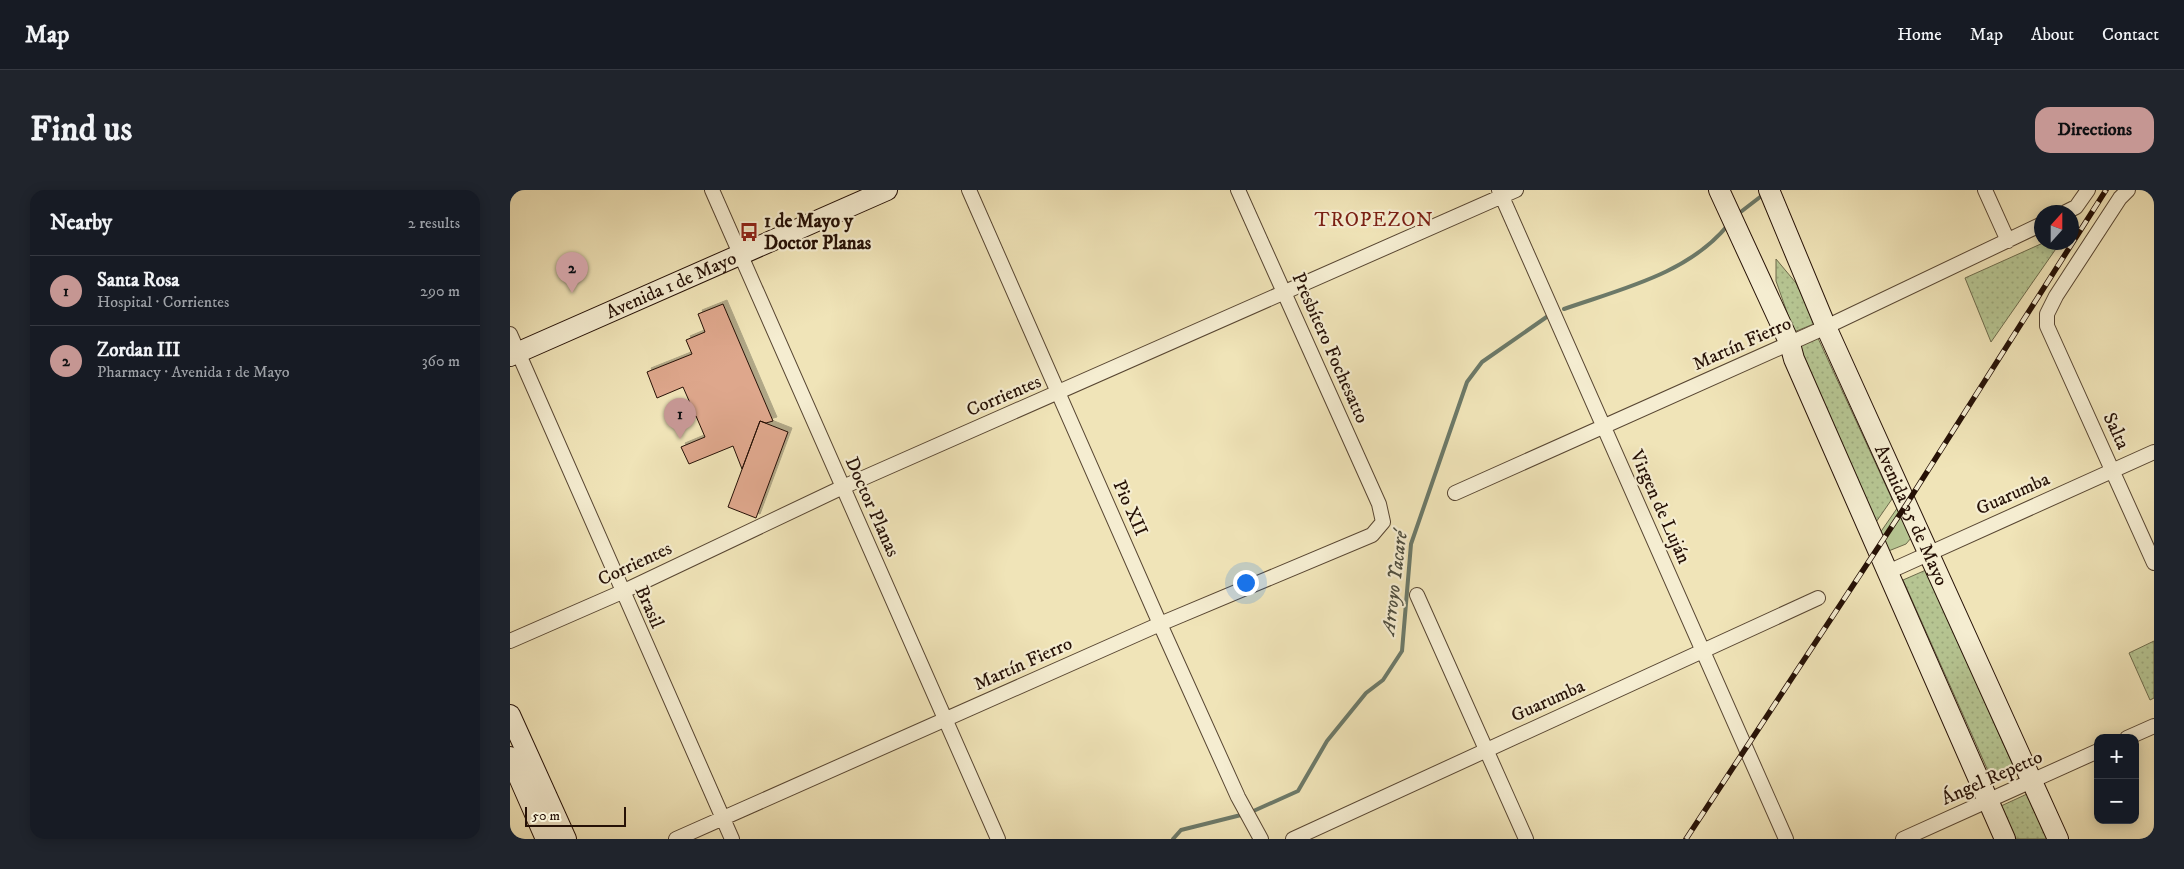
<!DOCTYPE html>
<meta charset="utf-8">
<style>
:root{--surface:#171b24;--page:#20242c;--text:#f1f3f6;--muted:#9ea1a6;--line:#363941;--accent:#c59692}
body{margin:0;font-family:"IM FELL DW Pica",serif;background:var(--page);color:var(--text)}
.controls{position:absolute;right:15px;bottom:15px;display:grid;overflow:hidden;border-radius:10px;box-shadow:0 2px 12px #0003}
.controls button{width:45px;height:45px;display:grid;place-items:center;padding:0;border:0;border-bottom:1px solid var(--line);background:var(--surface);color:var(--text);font:25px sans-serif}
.compass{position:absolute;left:1524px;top:15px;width:45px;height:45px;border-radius:50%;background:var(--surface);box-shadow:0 2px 12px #0003;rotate:21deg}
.scale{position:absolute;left:15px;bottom:12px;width:101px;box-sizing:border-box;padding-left:5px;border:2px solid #261106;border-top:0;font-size:14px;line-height:18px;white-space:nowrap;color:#261106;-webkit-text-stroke:4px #f5edd1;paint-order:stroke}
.you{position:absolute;left:735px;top:392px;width:18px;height:18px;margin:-12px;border:4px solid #fff;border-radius:50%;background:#1a73e8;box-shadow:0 0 0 8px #1a73e833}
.badge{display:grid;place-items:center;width:32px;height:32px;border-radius:50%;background:var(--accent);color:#111;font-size:16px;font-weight:700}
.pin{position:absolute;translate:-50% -41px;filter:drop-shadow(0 1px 2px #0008)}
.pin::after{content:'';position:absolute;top:26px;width:18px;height:15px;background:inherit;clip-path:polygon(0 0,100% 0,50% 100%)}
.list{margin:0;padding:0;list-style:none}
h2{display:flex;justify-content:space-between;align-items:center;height:65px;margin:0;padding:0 20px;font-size:21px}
h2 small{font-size:16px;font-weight:400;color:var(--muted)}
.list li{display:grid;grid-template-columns:32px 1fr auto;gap:15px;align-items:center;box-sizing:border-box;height:70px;padding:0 20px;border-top:1px solid var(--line)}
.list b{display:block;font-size:19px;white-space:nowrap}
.list p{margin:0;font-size:16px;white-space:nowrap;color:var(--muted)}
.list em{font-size:16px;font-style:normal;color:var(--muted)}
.map{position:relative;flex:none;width:1644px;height:649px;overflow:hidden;border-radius:15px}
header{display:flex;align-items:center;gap:30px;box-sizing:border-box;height:70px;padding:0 25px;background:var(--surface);border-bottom:1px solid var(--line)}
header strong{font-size:24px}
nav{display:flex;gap:28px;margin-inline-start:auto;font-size:18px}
.intro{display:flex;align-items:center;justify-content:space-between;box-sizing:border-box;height:120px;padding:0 30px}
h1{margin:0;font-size:35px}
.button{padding:12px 22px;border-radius:15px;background:var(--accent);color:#111;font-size:18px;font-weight:700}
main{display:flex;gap:30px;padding:0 30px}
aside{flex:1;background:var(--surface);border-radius:15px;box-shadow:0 2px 12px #0003}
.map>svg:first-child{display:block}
.grass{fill:#b6c592;stroke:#6e6b4c}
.park{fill:url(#park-dots);stroke:#6e6b4c}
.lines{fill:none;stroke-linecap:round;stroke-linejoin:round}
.stream{stroke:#6c7968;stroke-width:4}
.building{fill:#dea78c;stroke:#261106;filter:url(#shadow)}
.minor-casing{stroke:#584632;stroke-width:16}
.secondary-casing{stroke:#261106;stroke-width:22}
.minor{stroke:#f5edd1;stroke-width:14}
.secondary{stroke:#f5edd1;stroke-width:20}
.rail-casing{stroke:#261106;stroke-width:5.5}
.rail{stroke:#f5edd1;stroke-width:4;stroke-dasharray:11;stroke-linecap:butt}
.labels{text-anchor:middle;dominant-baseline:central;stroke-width:4.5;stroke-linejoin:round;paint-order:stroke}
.poi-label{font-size:19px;font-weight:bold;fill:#261106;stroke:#f5edd1;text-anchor:start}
.street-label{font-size:19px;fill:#261106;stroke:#f5edd1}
.neighbourhood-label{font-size:20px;letter-spacing:1px;fill:#7a1f14;stroke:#f5edd1}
.water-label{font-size:20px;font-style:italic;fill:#4f4e3f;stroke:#f5edd1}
</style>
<header>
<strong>Map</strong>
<nav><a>Home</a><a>Map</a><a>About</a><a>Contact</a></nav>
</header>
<div class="intro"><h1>Find us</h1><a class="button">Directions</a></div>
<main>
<aside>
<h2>Nearby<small>2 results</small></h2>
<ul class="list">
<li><span class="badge">1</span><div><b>Santa Rosa</b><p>Hospital · Corrientes</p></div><em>290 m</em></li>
<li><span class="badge">2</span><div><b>Zordan III</b><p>Pharmacy · Avenida 1 de Mayo</p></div><em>360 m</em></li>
</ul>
</aside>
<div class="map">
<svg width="1644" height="649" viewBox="0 0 1644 649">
<defs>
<pattern id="park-dots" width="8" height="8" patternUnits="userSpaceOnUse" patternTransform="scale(1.25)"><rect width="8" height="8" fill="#b6c592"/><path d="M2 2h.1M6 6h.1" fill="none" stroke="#9ca87c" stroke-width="1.8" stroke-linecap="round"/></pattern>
<filter id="shadow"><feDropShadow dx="4" dy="-4" stdDeviation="0" flood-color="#0004"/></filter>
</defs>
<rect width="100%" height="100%" fill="#f0e4b8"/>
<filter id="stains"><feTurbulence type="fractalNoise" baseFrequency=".004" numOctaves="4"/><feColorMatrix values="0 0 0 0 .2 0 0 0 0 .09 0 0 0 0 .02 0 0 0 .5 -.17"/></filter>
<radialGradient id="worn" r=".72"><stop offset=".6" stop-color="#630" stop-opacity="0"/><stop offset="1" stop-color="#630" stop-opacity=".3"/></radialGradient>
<path class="grass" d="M1388,317L1401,348L1396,354L1376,362L1365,350Z"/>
<path class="park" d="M1533,53H1550L1481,152L1455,88Z
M1266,69L1286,93L1306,133L1284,142L1266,91Z
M1307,146L1382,309L1364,335L1284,156Z
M1416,380L1506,582L1483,592L1393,390Z
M1644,451V508L1640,510L1619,463Z
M1517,604L1537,649H1506L1491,616Z"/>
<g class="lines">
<path class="stream" d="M1228,24L1254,4
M1054,119C1111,99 1178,84 1218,35
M663,649L671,640L739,623L788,601L817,551L856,503L873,490L892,461L901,354L957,192L972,172L1038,126"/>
</g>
<path class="building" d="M213,114L263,231L256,233L250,231L232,279L223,256L179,274L171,257L195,247L186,226L179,229L173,216L180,213L173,197L147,208L137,182L182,164L176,150L195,142L188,124Z
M250,231L278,242L246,328L218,317Z"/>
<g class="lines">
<g class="minor-casing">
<path id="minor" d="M202,0L488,649
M459,0L650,434L728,607L751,649
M989,0L1276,649
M1475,0L1498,51
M1618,0L1610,8L1546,106L1537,124V136L1644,373
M1556,22L1566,17L1578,0
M0,144L222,649
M945,303L1316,137L1532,34
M1378,382L1644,262
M907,405L1016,649
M0,451L112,402L333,297L1006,0
M1617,548L1644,536
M166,649L650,434L862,345L873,332L869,314L728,0
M783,649L1308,408
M1393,649L1588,561"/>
</g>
<g class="secondary-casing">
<g id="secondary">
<path d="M1209,0L1280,154L1284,169L1495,649"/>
<path id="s1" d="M1259,0L1316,137L1548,649"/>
<path id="s2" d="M0,166L377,0"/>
<path d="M0,525L56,649"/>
<path d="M0,567L36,649"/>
</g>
</g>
<use href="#minor" class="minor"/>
<use href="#secondary" class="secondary"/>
<g class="rail-casing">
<path id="rail" d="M1176,649L1396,315L1596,0"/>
</g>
<use href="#rail" class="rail"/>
</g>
<defs>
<g id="bus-bare" transform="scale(1.5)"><path d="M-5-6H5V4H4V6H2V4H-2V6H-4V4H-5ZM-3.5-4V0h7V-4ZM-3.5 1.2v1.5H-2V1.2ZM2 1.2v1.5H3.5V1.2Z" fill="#8f2418" stroke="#f5edd1" stroke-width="2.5" paint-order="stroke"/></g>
</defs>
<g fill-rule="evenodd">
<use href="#bus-bare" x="239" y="42"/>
</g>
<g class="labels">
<g class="poi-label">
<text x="254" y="31">1 de Mayo y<tspan x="254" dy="22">Doctor Planas</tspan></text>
</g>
<g class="street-label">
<text stroke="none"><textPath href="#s2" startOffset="176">Avenida 1 de Mayo</textPath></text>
<text transform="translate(1232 154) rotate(-24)">Martín Fierro</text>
<text transform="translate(820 158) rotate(66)">Presbítero Fochesatto</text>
<text transform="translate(494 206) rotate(-23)">Corrientes</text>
<text transform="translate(1606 241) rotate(65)">Salta</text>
<text transform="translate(1503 304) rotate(-24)">Guarumba</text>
<text transform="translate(362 317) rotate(66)">Doctor Planas</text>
<text transform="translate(1150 317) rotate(66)">Virgen de Luján</text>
<text transform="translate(620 318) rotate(66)">Pio XII</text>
<text stroke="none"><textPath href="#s1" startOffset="355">Avenida 25 de Mayo</textPath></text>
<text transform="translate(125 374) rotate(-25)">Corrientes</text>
<text transform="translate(139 417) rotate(66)">Brasil</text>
<text transform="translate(513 474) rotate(-24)">Martín Fierro</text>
<text transform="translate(1038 511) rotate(-24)">Guarumba</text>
<text transform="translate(1482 588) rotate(-24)">Ángel Repetto</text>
</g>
<g class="neighbourhood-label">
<text x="864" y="30">TROPEZON</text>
</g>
<g class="water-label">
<text transform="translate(885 393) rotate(-83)">Arroyo Yacaré</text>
</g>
</g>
<rect width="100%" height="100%" filter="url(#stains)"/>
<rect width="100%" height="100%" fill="url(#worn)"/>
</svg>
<div class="controls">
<button>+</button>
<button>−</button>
</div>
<svg class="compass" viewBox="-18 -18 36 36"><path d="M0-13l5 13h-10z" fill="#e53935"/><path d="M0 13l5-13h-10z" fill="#9ea1a6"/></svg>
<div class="scale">50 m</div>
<div class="you"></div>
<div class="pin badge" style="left:170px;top:249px">1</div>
<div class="pin badge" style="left:62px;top:103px">2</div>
</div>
</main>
